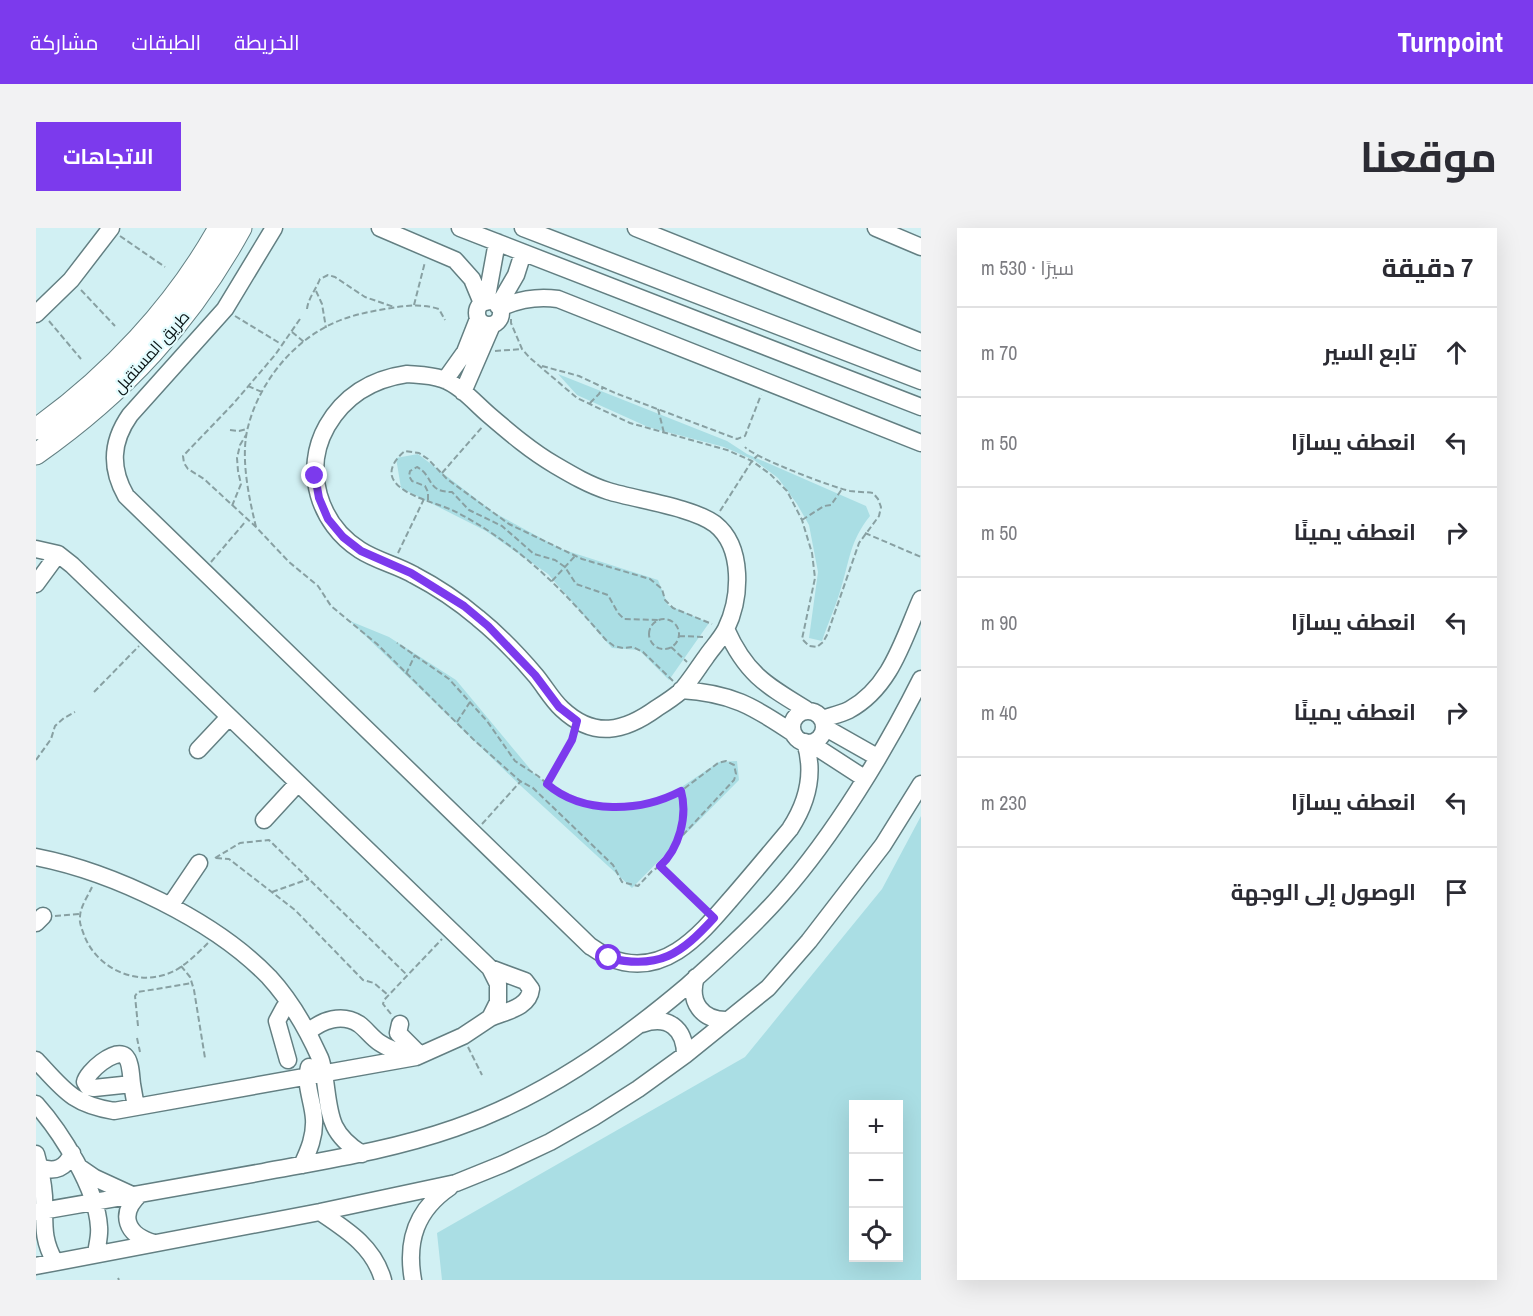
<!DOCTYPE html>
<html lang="ar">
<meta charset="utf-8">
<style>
:root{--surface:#fff;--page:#f2f2f3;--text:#2b2b33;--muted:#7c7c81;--line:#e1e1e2;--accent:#7c3aed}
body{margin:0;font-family:"Archivo Narrow",Cairo,sans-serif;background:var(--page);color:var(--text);direction:rtl}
.controls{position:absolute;right:18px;bottom:18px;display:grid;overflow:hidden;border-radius:0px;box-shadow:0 6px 24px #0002}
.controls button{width:54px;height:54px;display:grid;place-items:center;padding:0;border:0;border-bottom:2px solid var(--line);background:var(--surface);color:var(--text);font:30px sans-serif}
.stop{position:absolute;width:18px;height:18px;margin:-14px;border:4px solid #7c3aed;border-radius:50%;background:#fff}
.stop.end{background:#7c3aed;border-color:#fff;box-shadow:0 2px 6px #0008}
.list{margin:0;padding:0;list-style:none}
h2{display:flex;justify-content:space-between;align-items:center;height:78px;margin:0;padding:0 24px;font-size:26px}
h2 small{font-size:20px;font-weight:400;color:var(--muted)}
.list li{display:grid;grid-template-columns:39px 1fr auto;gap:18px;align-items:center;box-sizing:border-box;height:90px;padding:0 24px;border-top:2px solid var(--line)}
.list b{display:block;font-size:22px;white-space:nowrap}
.list em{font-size:20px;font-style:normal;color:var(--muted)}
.icon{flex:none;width:33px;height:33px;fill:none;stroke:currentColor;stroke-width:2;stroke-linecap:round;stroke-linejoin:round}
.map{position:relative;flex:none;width:885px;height:1052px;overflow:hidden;direction:ltr;border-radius:0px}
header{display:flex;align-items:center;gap:36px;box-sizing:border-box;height:84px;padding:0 30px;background:var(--accent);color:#fff}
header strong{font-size:28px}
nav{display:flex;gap:33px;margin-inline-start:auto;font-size:21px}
.intro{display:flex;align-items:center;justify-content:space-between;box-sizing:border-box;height:144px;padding:0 36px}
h1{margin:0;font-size:42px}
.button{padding:15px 27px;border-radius:0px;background:var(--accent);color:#fff;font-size:21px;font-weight:700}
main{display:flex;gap:36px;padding:0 36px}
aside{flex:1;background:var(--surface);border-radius:0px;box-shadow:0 6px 24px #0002}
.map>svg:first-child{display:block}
.green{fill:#aadee4;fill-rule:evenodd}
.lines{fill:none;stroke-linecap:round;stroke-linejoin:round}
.minor-casing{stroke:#637f82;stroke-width:19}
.major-casing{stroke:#637f82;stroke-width:23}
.path{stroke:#88a0a2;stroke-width:2;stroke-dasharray:6 3;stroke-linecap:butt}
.minor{stroke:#fff;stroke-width:16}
.major{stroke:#fff;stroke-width:21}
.route{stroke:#7c3aed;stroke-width:8}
.labels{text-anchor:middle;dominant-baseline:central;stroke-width:4.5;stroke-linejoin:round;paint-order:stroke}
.street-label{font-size:16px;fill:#091415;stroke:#e3fcfe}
</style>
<header>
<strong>Turnpoint</strong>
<nav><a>الخريطة</a><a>الطبقات</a><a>مشاركة</a></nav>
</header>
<div class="intro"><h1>موقعنا</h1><a class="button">الاتجاهات</a></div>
<main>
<aside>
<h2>7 دقيقة<small>سيرًا · 530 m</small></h2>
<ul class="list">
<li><svg class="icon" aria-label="ahead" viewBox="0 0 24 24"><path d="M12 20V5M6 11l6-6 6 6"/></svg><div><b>تابع السير</b></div><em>70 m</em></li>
<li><svg class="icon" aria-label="left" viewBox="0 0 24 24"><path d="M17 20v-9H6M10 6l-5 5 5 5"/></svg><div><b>انعطف يسارًا</b></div><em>50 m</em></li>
<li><svg class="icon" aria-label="right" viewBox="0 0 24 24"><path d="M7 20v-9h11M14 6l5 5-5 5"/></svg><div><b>انعطف يمينًا</b></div><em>50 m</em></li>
<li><svg class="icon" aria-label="left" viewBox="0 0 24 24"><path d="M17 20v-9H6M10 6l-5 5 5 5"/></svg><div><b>انعطف يسارًا</b></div><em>90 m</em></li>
<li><svg class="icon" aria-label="right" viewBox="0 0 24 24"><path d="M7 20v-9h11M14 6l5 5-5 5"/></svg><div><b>انعطف يمينًا</b></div><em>40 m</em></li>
<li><svg class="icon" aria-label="left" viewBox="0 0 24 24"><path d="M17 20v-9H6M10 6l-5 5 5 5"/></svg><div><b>انعطف يسارًا</b></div><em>230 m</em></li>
<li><svg class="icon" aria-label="arrive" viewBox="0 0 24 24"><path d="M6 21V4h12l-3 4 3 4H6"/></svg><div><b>الوصول إلى الوجهة</b></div></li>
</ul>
</aside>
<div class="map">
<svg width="885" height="1052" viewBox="0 0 885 1052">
<rect width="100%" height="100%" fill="#d1f0f3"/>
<path class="green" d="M522,146L691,213L711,226L830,278L834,288C814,313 814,331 805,360C800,378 792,395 786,413L773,410L782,344L773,297L761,276L742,250L718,232L688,219L612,199L541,167Z
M382,226L457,284L525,321L622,352L632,377L673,395L633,452L603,422L576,420L512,346L450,303L365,260L360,230Z
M314,393L353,409L420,452L500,548L533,569L588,581L638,564L683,534L701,533L703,552L596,660L485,558Z
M885,588V1052H406L401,1005L709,829L846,661ZM818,876H862V1030H818Z"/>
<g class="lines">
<g class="minor-casing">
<path id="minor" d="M238,0L189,81L94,187C75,214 74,240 90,268L554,718C560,722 567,727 574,730C627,751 663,708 694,672C714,649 734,625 754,601C771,575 779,545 769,514
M344,0L419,32L436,51L446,75
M424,0L885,179
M487,0L885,153
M600,0L885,114
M840,0L885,19
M441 85a12 12 0 1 1 24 0a12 12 0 1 1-24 0Z
M450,74L461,14
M462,78L480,47L487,25
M464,80C483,71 501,68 522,71L885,215
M0,86L35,52L75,0
M371,146C383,147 395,147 406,151C424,157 439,175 453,187C474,205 495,223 519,237C536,247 553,257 572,263C601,272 656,279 679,296C708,319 705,370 690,401C685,411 676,420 670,429C662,440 654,453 645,463C638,469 629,475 621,480C588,504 558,511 526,481C516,472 509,459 500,448C483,428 463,407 442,390C422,373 401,359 378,347C361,337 341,333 324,322C283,296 266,242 291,198C309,167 336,151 371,146Z
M409,152L429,124L442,91
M427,164L456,97
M0,321L22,326L36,337L454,740L462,756V774L454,790L427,808L380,829L78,883C36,876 28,862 0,832
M0,356L22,326
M690,401C710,446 730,457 771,482
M645,462C695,465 717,478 757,505
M756 499a16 16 0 1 1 32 0a16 16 0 1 1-32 0Z
M786,491C795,488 805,486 813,482C855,459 867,412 885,371
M788,499L841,529
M774,515L828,550
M162,522L193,489
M228,592L262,555
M0,629C77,644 178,692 233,749C255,773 271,801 284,830C287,837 287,845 289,852C294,888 293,905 326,926
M134,678L163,635
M0,695L7,688
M660,749C652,774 666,793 692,792
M454,790C470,783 493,780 495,761L489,753L454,740
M364,796L362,805L384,827
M606,796C632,787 649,800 649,827
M272,804C286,792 306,785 323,796C331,802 336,810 344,815C354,822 367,825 379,829
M252,832L241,793L248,780L254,776
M96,856C95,849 95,833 89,828C78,820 51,844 49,854L52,859L58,860L96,856L100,879
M0,876C25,904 61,961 63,999C64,1008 61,1017 60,1026
M0,926C4,940 7,954 8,968C9,995 5,1009 19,1034
M266,937C273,922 279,908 278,891C277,873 268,856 273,839
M4,939C19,945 30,940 36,925
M43,939L59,950L96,967
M104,966C82,986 90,1007 118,1015
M0,984C76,971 151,958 227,944C291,932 356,922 419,900C506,870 581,817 651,758C684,729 716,700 745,667C798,607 849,523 885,451
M284,984C311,1002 338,1019 347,1052
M0,1038L284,984L420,955L467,936L514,914L558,889L602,861L649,827L732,760L773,713L847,617L885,556
M377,1052C370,1013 380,982 414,959"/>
</g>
<g class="major-casing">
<path id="major" d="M0,201C73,149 139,79 183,0
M0,226C87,165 154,93 205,0"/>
</g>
<path class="path" d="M84,8L129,39
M45,62L79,98
M280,63L286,76L290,100
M378,77L389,34
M271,81C272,71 280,61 284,51L292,47L299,49L329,69L358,79
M199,88L245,116
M264,91L239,127L197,176L147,228L148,235L152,241L168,251L220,299L253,334L282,358L295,378L341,416L439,513L484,553L497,560L577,637L586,654L602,658L616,643L627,636L646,608L698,552L700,546L698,537L690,533L682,535L645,563L617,575L577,580L544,574L522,565L502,548L479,533L451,493L413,451L361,415
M475,91V95L486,121L494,130L541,170L594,195L691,222L716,233L734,246L751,263L766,292L776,325L779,350L766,411L773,418L781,419L787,414L791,407L823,315L843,288L845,279L842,271L837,265C830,264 822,264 814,263C798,260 717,229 709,219
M13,93L45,131
M256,104L268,114
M459,123L486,121
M506,138L543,148L579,165L701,211L709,208L725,167
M212,158L226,164
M554,175L563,166L567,159
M622,181L628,205
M194,202L203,203L211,201
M406,245L447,198
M392,272V264L389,258L376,253L373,248L374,243L381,239C398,248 390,264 416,264L433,282L466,298L498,326L519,332L529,339L540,356L572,367L582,385L588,391L624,392
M196,278L205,256L202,243L201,230L204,217L210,207
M684,283L716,233L721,228
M766,292L788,278L795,277L806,261
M220,299C213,270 204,229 212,199C223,155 257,112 300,94C316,87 332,84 349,81C368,78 384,75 403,81L409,92
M829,305L885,329
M362,325L388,271
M175,334L210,293
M516,353L539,328
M613 406a15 15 0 1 1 30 0a15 15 0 1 1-30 0Z
M643,408L669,409
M635,419L651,434
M370,446L379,427
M637,453L607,424L597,419L587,420L578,418L570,412C531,367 499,333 448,300C438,294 427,287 416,282C400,275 369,268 359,254C350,243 360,230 369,223L383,225L392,231L411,251L473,296L546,331L614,351L626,361L629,372L637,380L676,396
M58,464L103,418
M421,494L434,474
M0,532L15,511L19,498L28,490L39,484
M511,555L539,505
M446,596L484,554
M642,612L647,582L645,563
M179,630L204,615L233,612L371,747
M180,630L193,631L259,682L327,752L338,755L352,767
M624,638L669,682
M56,659C52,668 44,679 44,689C43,695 46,701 48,707C60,739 98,758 131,746C146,741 161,726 172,715
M236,664L273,651
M19,688L43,686
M145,738L154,749L158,762L169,830
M355,786L347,776L348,772L406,711
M102,798L99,768L102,764L156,755
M101,810L104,824
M432,819L446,847
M82,1050L83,1052"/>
<use href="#minor" class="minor"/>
<use href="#major" class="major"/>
</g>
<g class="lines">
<path class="route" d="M279,248L283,270L292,291L307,309L325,323L375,345L428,378L452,398L499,447L523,479L541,493L536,512L511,556C547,587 605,584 645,563C652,588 643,621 624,638L678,690C645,726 623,742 573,730"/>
</g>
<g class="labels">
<g class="street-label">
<text transform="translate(115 124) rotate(-48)">طريق المستقبل</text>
</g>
</g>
</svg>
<div class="controls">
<button>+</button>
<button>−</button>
<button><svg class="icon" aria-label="locate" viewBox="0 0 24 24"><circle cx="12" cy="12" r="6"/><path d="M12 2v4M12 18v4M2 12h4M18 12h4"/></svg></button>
</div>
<div class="stop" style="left:573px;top:730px"></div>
<div class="stop end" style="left:279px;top:248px"></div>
</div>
</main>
